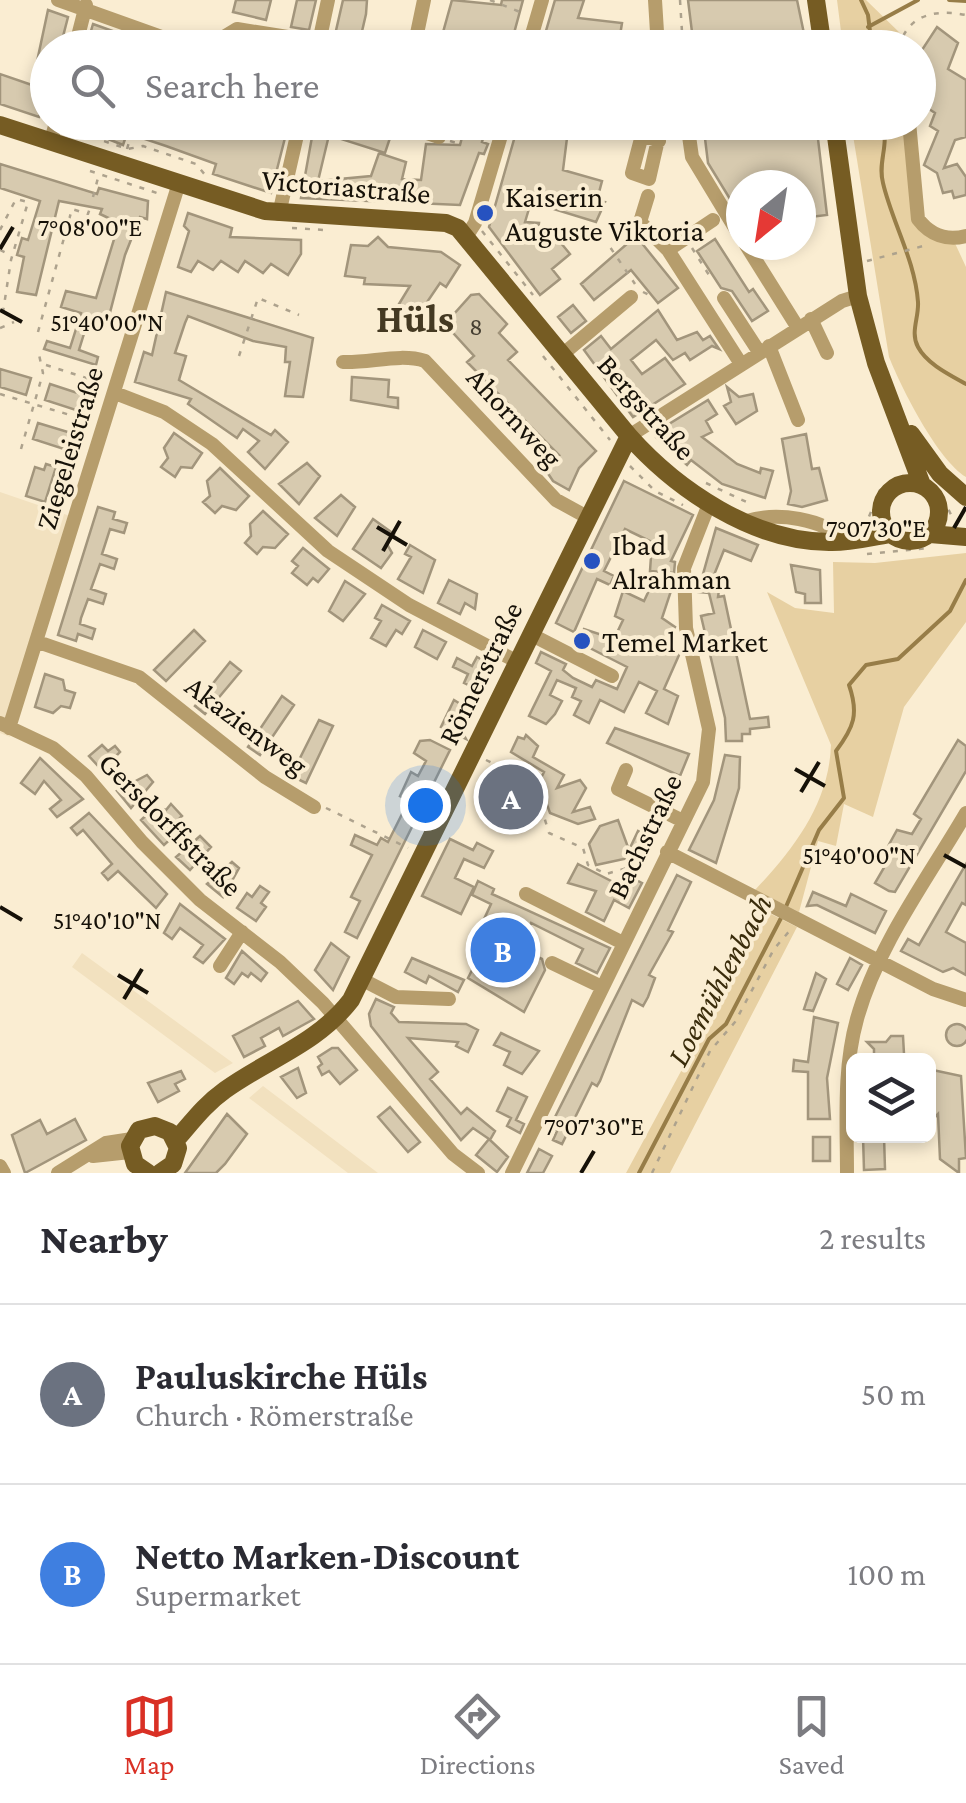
<!DOCTYPE html>
<meta charset="utf-8">
<style>
:root{--surface:#fff;--page:#f2f2f3;--text:#2b2b33;--muted:#7c7c81;--line:#e1e1e2;--accent:#d93025}
body{margin:0;font-family:"Crimson Pro",serif;background:var(--page);color:var(--text)}
.controls{position:absolute;right:30px;bottom:30px;display:grid;overflow:hidden;border-radius:15px;box-shadow:0 5px 15px #0003}
.controls button{width:90px;height:90px;display:grid;place-items:center;padding:0;border:0;border-bottom:2px solid var(--line);background:var(--surface);color:var(--text);font:50px sans-serif}
.compass{position:absolute;left:726px;top:170px;width:90px;height:90px;border-radius:50%;background:var(--surface);box-shadow:0 5px 15px #0003;rotate:210deg}
.you{position:absolute;left:425px;top:805px;width:35px;height:35px;margin:-25px;border:8px solid #fff;border-radius:50%;background:#1a73e8;box-shadow:0 0 0 15px #1a73e833}
.badge{display:grid;place-items:center;width:65px;height:65px;border-radius:50%;background:var(--accent);color:#fff;font-size:32px;font-weight:700}
.pin{position:absolute;translate:-50% -50%;border:5px solid #fff;box-shadow:0 2px 10px #0006}
.list{margin:0;padding:0;list-style:none}
h2{display:flex;justify-content:space-between;align-items:center;height:130px;margin:0;padding:0 40px;font-size:42px}
h2 small{font-size:32px;font-weight:400;color:var(--muted)}
.list li{display:grid;grid-template-columns:65px 1fr auto;gap:30px;align-items:center;box-sizing:border-box;height:180px;padding:0 40px;border-top:2px solid var(--line)}
.list b{display:block;font-size:38px;white-space:nowrap}
.list p{margin:0;font-size:32px;white-space:nowrap;color:var(--muted)}
.list em{font-size:32px;font-style:normal;color:var(--muted)}
.icon{flex:none;width:55px;height:55px;fill:none;stroke:currentColor;stroke-width:2;stroke-linecap:round;stroke-linejoin:round}
.map{position:relative;flex:none;width:966px;height:1173px;overflow:hidden}
.search{position:absolute;background:var(--surface);box-shadow:0 5px 15px #0003;left:30px;right:30px;top:30px;height:110px;display:flex;align-items:center;gap:25px;box-sizing:border-box;padding:0 35px;border-radius:55px;color:var(--muted);font-size:38px}
.sheet{height:490px;background:var(--surface)}
nav{display:flex;justify-content:space-around;align-items:center;box-sizing:border-box;height:140px;border-top:2px solid var(--line);background:var(--surface);font-size:28px;color:var(--muted)}
nav a{display:grid;justify-items:center;gap:5px}
nav .on{color:var(--accent)}
.map>svg:first-child{display:block}
.built{fill:#f2e1bf}
.green{fill:#e7d0a2}
.lines{fill:none;stroke-linecap:round;stroke-linejoin:round}
.stream{stroke:#977d48;stroke-width:4}
.building{fill:#d7caaf;stroke:#a2957c;stroke-width:2.5}
.path{stroke:#ada28d;stroke-width:2.5;stroke-dasharray:5 8;stroke-linecap:butt}
.minor{stroke:#b69d6c;stroke-width:14}
.major{stroke:#765c23;stroke-width:18}
.ticks{fill:none;stroke:#161108;stroke-width:4}
.poi-dot{fill:#2652c0;stroke:#faedd2;stroke-width:4}
.labels{text-anchor:middle;dominant-baseline:central;stroke-width:8;stroke-linejoin:round;paint-order:stroke}
.number-label{font-size:25px;fill:#463f32}
.street-label{font-size:30px;fill:#161108;stroke:#faedd2}
.poi-label{font-size:30px;fill:#161108;stroke:#faedd2;text-anchor:start}
.water-label{font-size:32px;font-style:italic;fill:#3a2c0b;stroke:#faedd2}
.district-label{font-size:40px;font-weight:bold;fill:#443922;stroke:#faedd2}
.ticks-label{font-size:25px;text-anchor:middle;fill:#161108;stroke:#faedd2;stroke-width:8;stroke-linejoin:round;paint-order:stroke}
</style>
<div class="map">
<svg width="966" height="1173" viewBox="0 0 966 1173">
<rect width="100%" height="100%" fill="#faedd2"/>
<path class="built" d="M0,492L76,518L10,737L0,733Z
M82,953L233,1063L215,1073L72,967Z
M263,1086L378,1173H348L249,1098Z"/>
<path class="green" d="M837,0H866L902,35L899,47H843Z
M851,123H909L918,219L953,239L966,267V477C937,459 902,389 889,357Z
M966,553V622L904,707L873,817L844,804L836,846L818,841L799,912L755,890C794,849 829,803 831,745L767,592L795,608L834,613L833,562L875,563Z
M767,912L797,927L670,1173H626Z"/>
<g class="lines">
<path class="stream" d="M861,0L868,15L872,48
M949,0L966,1
M868,27L918,0
M881,122C891,143 877,161 883,183C892,222 915,260 918,302C919,318 910,332 918,347C927,364 950,375 966,384
M785,909L819,830L844,798L836,751C854,727 859,714 849,685L866,665L898,659L950,611L966,580
M639,1173L709,1039L726,1024L781,918"/>
</g>
<path class="building" d="M236,0H271L266,20L233,12Z
M297,0H316L309,30L291,27Z
M343,0H367L366,14L360,40L352,38L350,48H332Z
M452,0L501,5L502,0H523L510,48H489L469,39L466,48H456L458,41L442,36Z
M555,0H584L578,18L622,23L618,48L599,47L585,35L574,46L563,43L562,48H541Z
M688,0H797L807,48H694Z
M48,10L68,17L60,48H48V96L39,117L0,104V74L32,85Z
M93,24L124,35L120,48H86Z
M937,27L958,43L948,69L966,80V137L955,140L944,168L957,164L966,177V195L954,198L952,191L943,193L937,173L924,165L938,131L930,126L935,113L926,107L932,76L918,68V56Z
M66,122H186L209,133L213,122H226L225,126L250,134L254,122L268,127L269,122H289L271,193L213,174L216,164L166,146L127,133L123,145Z
M320,122H365L392,132L385,153L329,135L318,181L371,176L379,153L406,162L402,179L421,180L426,144L460,145L466,122H488L482,142L488,144L484,154L479,153L460,205L301,198L312,137L317,138Z
M519,122H569L563,170L602,181L597,200L605,202L596,222L531,202L525,222L539,223L538,230L551,231L570,254L552,269L560,279L540,295L489,227Z
M703,122H816L827,215L801,218V185H741V217L708,163Z
M0,164L97,194L99,188L148,201L147,219L140,217L125,255L107,324L102,329L87,324L79,350L98,357L96,365L44,349L47,341L70,348L81,313L61,307L66,291L96,298L119,223L100,214L102,209L59,201L36,295L17,292L24,257L17,255L22,238L28,240L40,201L0,188Z
M188,213L232,228L230,237L301,240V254L288,275L271,264L263,273L245,261L238,272L221,261L213,270L198,261L191,272L178,267L189,231L184,226Z
M636,236L678,288L658,303L631,270L594,300L581,284Z
M378,237L388,247L441,252L460,265L446,287L440,283L417,317L399,304L410,286L364,284L365,278L345,276L351,245L368,246Z
M715,239L749,292L753,289L768,311L752,321L732,291L721,288L697,251Z
M166,292L313,338L303,397L285,396L290,362H285L286,347L253,341L188,316L185,323L175,353L186,356L179,380L271,435L275,430L288,442L265,469L248,452L259,441L243,429L237,438L188,404L191,399L135,382L144,352L152,355Z
M479,294L507,324L499,333L517,352L508,360L596,451L579,468L569,490L553,481L541,463L559,455L467,362L474,356L445,324L471,295Z
M573,305L586,321L571,333L558,317Z
M658,310L677,340L697,332L703,340L710,336L719,349L712,346L690,360L685,353L673,360L656,340L631,360L642,374L665,358L685,384L633,417L584,350L601,336L611,349Z
M0,369L31,378L26,395L0,387Z
M352,377L389,380L388,397L398,398V408L351,400Z
M50,384L90,397L85,413L45,400Z
M727,387L739,397L753,394L757,411L736,424L724,406L731,402Z
M708,400L717,414L706,421L712,432L702,437L737,464L760,473L761,468L773,471L765,498L722,484L691,460L687,465L656,437V432Z
M38,423L78,435L73,452L33,439Z
M174,433L202,453L192,468L181,467L175,477L161,467L168,458L164,448Z
M806,434L812,469L819,468L827,500L802,507L788,504L791,491L782,439Z
M307,463L320,476L299,504L279,484Z
M46,464L56,467L45,502L26,496L35,467L44,470Z
M220,468L249,496L236,510L222,506L215,513L203,502L210,496L207,481Z
M624,481L693,515L671,561L675,562L674,573L650,571L652,542L625,529L604,571L614,576L610,585L597,579L574,632L556,623Z
M341,495L355,507L337,536L315,518Z
M98,507L115,512L113,519L127,523L124,533L110,529L102,554L117,559L114,569L100,564L91,589L106,594L103,604L88,599L81,618L80,624L95,629L92,639L78,634L76,641L58,635Z
M263,511L288,534L275,548L263,547L257,554L245,543L251,536L250,524Z
M373,519L394,534L387,544L392,553L381,568L353,549Z
M716,528L758,545L751,561L724,550L714,575L721,576L718,597L724,596L750,719L768,717L769,727L750,729V734H742V741H726L725,718L701,616L714,613L709,593L698,592Z
M410,545L435,560L423,593L398,579L411,557L405,554Z
M303,548L329,569L318,582L313,578L307,585L292,573L298,566L292,561Z
M791,565L820,570L821,603H805V594L796,592Z
M449,580L477,594L475,609L465,603L460,614L438,603Z
M345,581L365,594L343,621L329,611Z
M653,582L671,591L662,618L675,627L665,648L679,655L664,689L678,696L668,724L646,713L657,691L639,682L624,712L600,700L589,723L574,715L581,701L572,697L576,688L557,680L550,695L562,701L555,714L546,724L529,716L551,671L536,663L541,652L566,664L563,670L573,678L592,687L596,680L617,689L627,667L578,642L584,629L614,639L623,620L615,616L623,591L644,601Z
M382,605L410,621L402,634L396,630L386,646L371,638L381,621L375,618Z
M194,630L205,641L166,681L154,670Z
M423,630L446,642L437,659L415,647Z
M477,657L492,665L479,690L464,683L468,674L453,667L457,658L472,666Z
M230,662L241,671L205,714L195,706Z
M45,674L63,680L65,690L75,693L70,708L61,706L53,713L35,707Z
M282,696L294,705L260,755L248,747Z
M454,700L470,710L460,728L466,739L441,727Z
M319,720L333,726L306,783L291,776Z
M615,728L689,754L680,776L607,743Z
M526,735L538,746L533,757L564,775L557,788L580,780L586,788L573,812L590,807L595,819L578,824L550,813L539,782L544,772L511,752L518,737L524,739Z
M430,740L450,750L357,938L345,932L360,901L351,897L372,855L351,845L355,835L377,845L381,838L388,842L409,800L400,796L411,772L418,776L426,761L414,753L420,741Z
M958,740L966,746V771L895,892L889,891L875,883L892,854L886,850L897,830L912,834L921,819L914,814Z
M102,745L108,751L115,746L120,752L114,758L120,765L108,777L89,756Z
M725,755L740,757L739,788L716,863L689,850L714,800Z
M40,758L83,799L57,817L50,809L61,800L44,781L35,794L21,783Z
M501,773L537,791L519,817L496,806L489,808L487,802Z
M147,775L153,782L131,808L117,791Z
M171,804L182,816L176,822V834L164,845L141,820L155,807L166,810Z
M89,813L167,894L156,908L118,871L108,880L102,873L112,864L83,830L77,835L71,828Z
M618,820L629,850L638,831L647,836L638,856L596,865L589,844L600,826Z
M200,836L211,847L190,870L176,857Z
M450,839L473,850L477,843L493,851L484,868L464,859L455,878L474,887L461,914L422,896Z
M232,862L239,868L223,897L207,884Z
M578,864L623,887L624,874L642,883L629,908L614,900L604,921L586,912L596,891L568,883Z
M966,864V905L962,903L946,932L966,943V975L953,968L943,972L901,951L908,939L919,945Z
M677,875L691,882L668,930L673,932L649,975L655,978L648,997L643,1006L632,1000L600,1081L597,1086L592,1083L562,1144L553,1140L557,1131L550,1127Z
M478,881L494,889L492,894L610,948L597,973L576,963L583,949L531,923L519,948L542,959L545,970L524,1012L468,978L490,935L479,930L491,904L472,895Z
M260,886L269,892L261,903L266,907L256,921L237,908L247,893L252,897Z
M813,892L846,906L851,894L886,911L875,933L817,905L807,906Z
M180,904L225,939L203,963L194,957L203,945L180,928L172,939L164,933Z
M331,943L349,957L333,990L315,970Z
M242,951L267,973L261,981L251,973L248,977L242,973L234,984L226,978Z
M412,958L464,980L458,992L429,976L426,983L405,972Z
M850,958L862,965L848,990L837,984Z
M816,973L826,979L813,1011L804,1009Z
M376,999L394,1007L391,1013L399,1022L466,1024L478,1030L468,1052L456,1046L458,1042L408,1038L438,1072L430,1079L461,1114L467,1108L495,1131L490,1140L508,1157L497,1172L476,1155L489,1139L473,1128L461,1140L371,1026L369,1014Z
M298,1001L314,1019L283,1036L279,1028L261,1038L265,1046L244,1057L233,1036Z
M814,1017L838,1023L827,1078L830,1119H808V1072L793,1071L794,1060L808,1062Z
M946 1035a11 11 0 1 1 22 0a11 11 0 1 1-22 0Z
M501,1033L539,1051L522,1074L504,1065L510,1052L494,1045Z
M891,1036H903L904,1054L898,1060H874V1049L867,1042H886Z
M332,1048H338L357,1070L340,1084L329,1071L322,1075L318,1067L322,1064L318,1057Z
M298,1068L306,1093L297,1098L281,1077Z
M928,1069L961,1076L966,1158L959,1159V1173L940,1159L938,1114L928,1124Z
M181,1071L185,1079L175,1084L179,1091L158,1102L148,1083Z
M508,1088L527,1097L516,1120L524,1124L520,1133L507,1126L511,1118L497,1111Z
M390,1107L420,1142L408,1152L378,1117Z
M227,1114L247,1134L225,1164L216,1173H185Z
M75,1119L86,1140L25,1173L12,1135L40,1120L47,1134Z
M863,1136H884L885,1169L864,1170Z
M813,1137H830V1161H813Z
M539,1149L552,1156L543,1173H527Z"/>
<g class="lines">
<path class="path" d="M490,0L525,14
M680,0L683,48
M899,48C907,14 936,9 966,15
M67,129L128,149L143,146L196,164L206,176
M450,141L460,144
M127,149L135,122
M90,171L163,195
M93,197L99,174
M292,228L324,230
M0,230L16,199L28,202L11,260L3,312
M482,231L533,295
M629,231L610,247L635,284
M692,248L709,275
M0,250L11,255
M867,261L927,245
M643,292L649,295
M0,328L14,322
M38,332L72,209L88,214L91,204
M239,356L258,298L299,315
M543,356L610,440
M46,365L105,384
M0,394L90,421
M21,449L43,373L38,350
M630,466L655,491L683,505
M706,483L753,505
M943,498L954,521
M945,503V520
M859,524L868,519L880,490L906,477
M867,554L928,548
M486,760L534,784L549,833L583,848L588,865L606,874L627,868L641,876
M326,808L408,848
M652,1173L710,1051L735,1022L774,949L792,928"/>
<path class="minor" d="M58,0L187,46H209L237,29L319,42
M655,0L658,48
M585,46L589,48
M318,47L328,0
M75,48L86,5
M414,48L424,0
M528,48L542,0
M395,122L439,137
M687,122L692,157L741,238
M909,122L918,219C930,235 947,241 966,236
M51,141L56,122
M659,141L642,135L632,173L649,179L662,122
M648,196L640,222L668,250L741,364
M279,214L300,122
M468,234L475,223L505,122
M746,245L798,328
M668,250L713,220
M724,298L759,352
M811,319L827,353
M769,346L798,420
M563,354L631,297
M343,362C371,363 400,353 425,361L556,500L589,518
M115,393L164,412L212,444L328,551L409,605L516,661
M629,436L842,301L858,296
M747,521C777,512 823,518 845,541
M530,634L612,676
M38,642L139,677L265,777L314,807
M0,723L53,748L86,776L142,842L200,900L280,962L323,1003L453,1154L478,1173
M9,728L179,183
M626,770L618,789L683,821
M667,852L933,989L966,1000
M526,894L623,943
M552,963L602,987
M220,966L242,932
M361,979L396,997L449,999
M93,1156L130,1152
M0,1166L4,1173
M58,1173L106,1143L132,1139
M512,1173L703,782L709,729L686,628L684,568L709,504
M847,1173C847,1122 843,1069 857,1019C877,946 928,878 966,813"/>
<path class="major" d="M816,0L823,48
M834,122L858,296L876,363L922,485
M0,125L265,211L446,223L458,228L629,436C677,490 754,542 829,542C849,543 870,537 890,534
M911,434L940,474L966,497
M881 512a29 29 0 1 1 58 0a29 29 0 1 1-58 0Z
M930,534L966,537
M176,1140C192,1122 204,1105 225,1090C268,1059 317,1044 351,1000L629,436
M148,1173L135,1164L130,1146L139,1130L155,1126L170,1132L178,1148L173,1164L160,1173"/>
</g>
<path class="ticks" d="M0,249L13,227M0,310L22,322M377,527L407,545M954,528L966,507M383,551L400,521M795,769L825,786M801,792L819,762M944,855L966,867M0,907L22,920M118,975L148,993M124,999L142,969M581,1173L594,1151"/>
<g class="poi-dot">
<circle cx="485" cy="213" r="10"/>
<circle cx="592" cy="561" r="10"/>
<circle cx="582" cy="641" r="10"/>
</g>
<g class="labels">
<g class="number-label">
<text x="476" y="326">8</text>
</g>
<g class="street-label">
<text transform="translate(346 186) rotate(5)">Victoriastraße</text>
<text transform="translate(647 407) rotate(48)">Bergstraße</text>
<text transform="translate(515 417) rotate(47)">Ahornweg</text>
<text transform="translate(69 448) rotate(-73)">Ziegeleistraße</text>
<text transform="translate(480 673) rotate(-64)">Römerstraße</text>
<text transform="translate(247 725) rotate(37)">Akazienweg</text>
<text transform="translate(171 824) rotate(45)">Gersdorffstraße</text>
<text transform="translate(644 836) rotate(-64)">Bachstraße</text>
</g>
<g class="poi-label">
<text x="505" y="196">Kaiserin<tspan x="505" dy="34">Auguste Viktoria</tspan></text>
<text x="612" y="544">Ibad<tspan x="612" dy="34">Alrahman</tspan></text>
<text x="602" y="641">Temel Market</text>
</g>
<g class="water-label">
<text transform="translate(719 980) rotate(-62)">Loemühlenbach</text>
</g>
<g class="district-label">
<text x="415" y="318">Hüls</text>
</g>
</g>
<g class="ticks-label">
<text x="90" y="236">7°08'00"E</text>
<text x="107" y="331">51°40'00"N</text>
<text x="876" y="537">7°07'30"E</text>
<text x="859" y="864">51°40'00"N</text>
<text x="107" y="929">51°40'10"N</text>
<text x="594" y="1135">7°07'30"E</text>
</g>
</svg>
<div class="controls">
<button><svg class="icon" aria-label="layers" viewBox="0 0 24 24"><path d="M12 4l9 5-9 5-9-5zM3 14l9 5 9-5"/></svg></button>
</div>
<svg class="compass" viewBox="-18 -18 36 36"><path d="M0-13l5 13h-10z" fill="#e53935"/><path d="M0 13l5-13h-10z" fill="#7c7c81"/></svg>
<div class="you"></div>
<div class="pin badge" style="left:511px;top:797px;background:#6b7280">A</div>
<div class="pin badge" style="left:503px;top:950px;background:#3f7fe0">B</div>
<div class="search"><svg class="icon" aria-label="search" viewBox="0 0 24 24"><circle cx="10" cy="10" r="6"/><path d="M15 15l6 6"/></svg>Search here</div>
</div>
<section class="sheet">
<h2>Nearby<small>2 results</small></h2>
<ul class="list">
<li><span class="badge" style="background:#6b7280">A</span><div><b>Pauluskirche Hüls</b><p>Church · Römerstraße</p></div><em>50 m</em></li>
<li><span class="badge" style="background:#3f7fe0">B</span><div><b>Netto Marken-Discount</b><p>Supermarket</p></div><em>100 m</em></li>
</ul>
</section>
<nav>
<a class="on"><svg class="icon" aria-label="map" viewBox="0 0 24 24"><path d="M3 6l6-2 6 2 6-2v14l-6 2-6-2-6 2zM9 4v14M15 6v14"/></svg>Map</a>
<a><svg class="icon" aria-label="directions" viewBox="0 0 24 24"><path d="M12 3l9 9-9 9-9-9zM9 14v-3h6M13 9l2 2-2 2"/></svg>Directions</a>
<a><svg class="icon" aria-label="saved" viewBox="0 0 24 24"><path d="M7 4h10v16l-5-4-5 4z"/></svg>Saved</a>
</nav>
